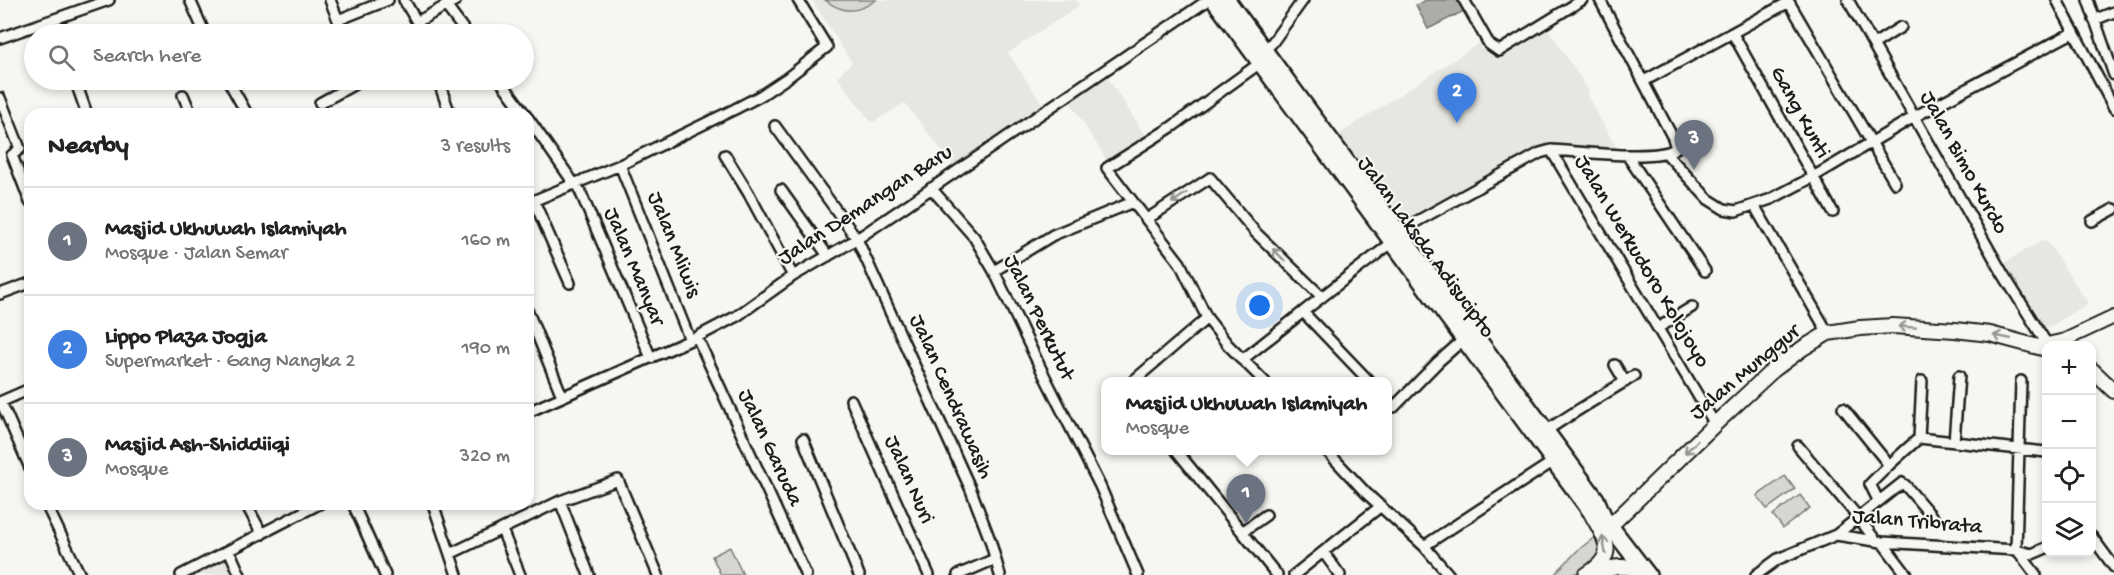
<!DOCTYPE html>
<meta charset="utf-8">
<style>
:root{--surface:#fff;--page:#f2f2f2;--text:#222;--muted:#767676;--line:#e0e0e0;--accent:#c8321e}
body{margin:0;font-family:"Gochi Hand",sans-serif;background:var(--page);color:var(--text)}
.controls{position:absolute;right:18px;bottom:18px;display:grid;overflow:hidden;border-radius:12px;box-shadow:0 3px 9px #0003}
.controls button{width:54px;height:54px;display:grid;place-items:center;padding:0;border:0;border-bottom:2px solid var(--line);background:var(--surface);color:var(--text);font:30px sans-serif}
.you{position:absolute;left:1260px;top:306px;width:21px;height:21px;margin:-15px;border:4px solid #fff;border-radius:50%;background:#1a73e8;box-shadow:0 0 0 9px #1a73e833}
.badge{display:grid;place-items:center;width:39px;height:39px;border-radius:50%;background:var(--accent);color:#fff;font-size:20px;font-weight:700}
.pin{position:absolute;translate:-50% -50px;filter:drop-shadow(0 2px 3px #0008)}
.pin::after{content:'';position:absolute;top:32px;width:21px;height:18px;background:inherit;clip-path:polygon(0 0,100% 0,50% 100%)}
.popup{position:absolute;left:1101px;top:377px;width:291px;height:78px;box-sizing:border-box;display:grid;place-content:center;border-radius:12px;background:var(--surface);filter:drop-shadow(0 2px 4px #0005);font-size:20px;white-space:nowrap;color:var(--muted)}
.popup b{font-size:22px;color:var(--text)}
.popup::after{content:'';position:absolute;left:50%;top:100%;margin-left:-12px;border:12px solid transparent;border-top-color:var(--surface)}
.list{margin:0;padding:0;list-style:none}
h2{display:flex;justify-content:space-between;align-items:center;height:78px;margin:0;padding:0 24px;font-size:26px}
h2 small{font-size:20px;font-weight:400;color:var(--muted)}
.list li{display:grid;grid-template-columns:39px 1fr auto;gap:18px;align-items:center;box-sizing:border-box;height:108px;padding:0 24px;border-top:2px solid var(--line)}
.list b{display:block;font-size:22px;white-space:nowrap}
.list p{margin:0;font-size:20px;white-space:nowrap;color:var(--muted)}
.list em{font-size:20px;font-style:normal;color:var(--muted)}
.icon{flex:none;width:33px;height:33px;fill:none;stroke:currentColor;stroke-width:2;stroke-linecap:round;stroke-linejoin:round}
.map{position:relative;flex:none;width:2114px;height:575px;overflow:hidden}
.search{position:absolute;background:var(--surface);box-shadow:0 3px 9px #0003;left:24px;top:24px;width:510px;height:66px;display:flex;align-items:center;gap:15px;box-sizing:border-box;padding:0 21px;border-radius:33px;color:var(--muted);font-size:22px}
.panel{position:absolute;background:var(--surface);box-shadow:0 3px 9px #0003;left:24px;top:108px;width:510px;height:402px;border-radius:18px}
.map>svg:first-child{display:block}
.built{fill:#e6e6e2}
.green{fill:#d6d6d2;stroke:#797977;stroke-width:1.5}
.water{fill:#acaca9;stroke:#727271;stroke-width:1.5}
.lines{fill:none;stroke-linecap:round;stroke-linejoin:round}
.minor-casing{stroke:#1c1c1c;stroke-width:14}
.tertiary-casing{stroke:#1c1c1c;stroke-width:16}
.secondary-casing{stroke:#1c1c1c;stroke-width:18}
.primary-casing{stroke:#1c1c1c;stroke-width:20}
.minor{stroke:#f6f6f2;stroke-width:9}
.tertiary{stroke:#f6f6f2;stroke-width:12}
.secondary{stroke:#f6f6f2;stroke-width:14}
.primary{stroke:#f6f6f2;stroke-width:15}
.oneway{stroke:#949492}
.labels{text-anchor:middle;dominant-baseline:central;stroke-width:4.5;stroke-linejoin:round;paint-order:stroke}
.street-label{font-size:22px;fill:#1c1c1c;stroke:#f6f6f2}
</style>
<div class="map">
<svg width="2114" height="575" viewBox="0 0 2114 575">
<rect width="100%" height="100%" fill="#f6f6f2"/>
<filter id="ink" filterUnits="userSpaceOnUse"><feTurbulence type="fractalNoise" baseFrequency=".0167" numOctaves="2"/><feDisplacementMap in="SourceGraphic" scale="12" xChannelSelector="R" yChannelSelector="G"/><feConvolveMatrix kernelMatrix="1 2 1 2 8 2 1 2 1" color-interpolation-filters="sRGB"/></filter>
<g filter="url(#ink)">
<path class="built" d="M812,0H1075L1079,5L1008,53L1042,104L953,165L905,103L872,123L837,77L852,63Z
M1545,25L1589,91L1587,95L1617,149L1544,148L1404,224L1338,135L1487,38L1497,54Z
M1107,77L1148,139L1109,164L1070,102Z
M2045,239L2088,303L2042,332L2000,265Z
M229,552L239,575H187Z"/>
<path class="green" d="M825,0H876C858,13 843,14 825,0Z
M1785,476L1795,489L1767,509L1757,496Z
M1800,495L1810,508L1783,528L1773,515Z
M1596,536L1603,547C1588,572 1583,575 1554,575L1577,551Z
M730,547L743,575H721L712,556Z"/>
<path class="water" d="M1426,0H1463L1468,9L1428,29L1416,5Z"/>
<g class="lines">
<g class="minor-casing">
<path id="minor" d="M190,0L205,34
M330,0L338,20L388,0
M404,0L417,22L421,34
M1464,0L1489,44L1499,51L1582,0
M1848,0L2003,274L2047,344
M2057,0L2114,108
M2088,0L2114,75
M446,6L467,34
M2094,20L2114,12
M417,22L456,0
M1733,34L1833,212
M0,38L109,0
M1874,44L1901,27
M1264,50L1272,43L1303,0
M75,80L87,114
M228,80L247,114
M438,80L450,114
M500,80L525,114
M1644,81L1789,2L1895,183
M183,95L191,114
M0,98L19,146L20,149L12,155L30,202
M320,103L362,80
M528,118L575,185
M775,126L857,239L971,490L990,540L1000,575
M1551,150L1715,424
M1666,153L1708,199L1724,209L1736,211L1771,199L1813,177L1914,117L2074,32
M725,155L749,194L793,276
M1627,155L1705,271
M620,165L690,340
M931,188L974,237L994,271L1041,369L1100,486L1138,575
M781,190L828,256
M580,191L651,358
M534,201L570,283
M1133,202L1107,168L1173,126L1260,63
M528,203L620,165L735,109L760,96L787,78L827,47L798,0
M1754,205L1828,333
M1147,219L1210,178L1256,233L1321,296
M2092,221L2114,209
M1400,233L1412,224L1540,153L1551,150C1576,151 1659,162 1676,148L1673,138L1600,0
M994,271L1053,235L1133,202L1180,263L1207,318L1228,345L1265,382
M0,294L30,283
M528,312L562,396
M1303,312L1370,382
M1658,328L1692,307
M697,337L806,575
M1242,360C1292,321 1341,281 1393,242
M1615,365L1625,382
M1132,382L1207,318
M1387,399L1394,407L1438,362L1464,339
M851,400L929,575
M0,402L30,389
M1,402L30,468
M1843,408L1889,465L1870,484L1878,500
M528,412L697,337L737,316L793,276L857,239L1208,0
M1546,431C1575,411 1605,394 1634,376
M1919,438L1922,381
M803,439L859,575
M1954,442L1959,376
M1798,446L1858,517L1876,541
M1176,450L1277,575
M1326,450L1366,493L1424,546L1449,575
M1889,465L1919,438L2046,452
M560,501L589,575
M46,504L80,575
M246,504L262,534
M353,504L385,575
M433,504L457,575
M502,530L520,575
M1242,532L1266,515
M1836,535L1902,483L1905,485L1934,519
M2092,537L2114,567
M1882,542L1907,575
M1424,546L1554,461
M229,550L240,575
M2016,550L2021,381
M2018,551L2036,575
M1324,553L1340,575
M450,554L560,501L618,480L658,575
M181,575L319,504
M958,575L995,559
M1294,575L1381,506
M1756,575L1778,559L1836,535L1882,542L2016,550L2032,554L2046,548"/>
</g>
<g class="tertiary-casing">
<path id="tertiary" d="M2038,346L2065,340L2114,317"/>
</g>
<g class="secondary-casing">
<path id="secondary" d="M2092,370L2114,391
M1610,526L1715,424L1772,371L1803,348L1828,333L1860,328L1893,326L1955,330L1990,334L2046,349
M1594,573C1613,567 1627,563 1646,573
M1586,575C1621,553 1604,539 1589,509"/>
</g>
<g class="primary-casing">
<path id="primary" d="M1214,0L1589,509L1604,518
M1227,0L1596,499L1604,518L1648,575"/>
</g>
<use href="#minor" class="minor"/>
<use href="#tertiary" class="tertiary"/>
<use href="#secondary" class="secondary"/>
<use href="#primary" class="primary"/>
</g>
<defs><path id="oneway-shaft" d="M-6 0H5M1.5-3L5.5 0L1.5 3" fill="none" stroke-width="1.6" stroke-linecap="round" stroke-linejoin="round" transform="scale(1.5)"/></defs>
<g class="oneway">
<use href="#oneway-shaft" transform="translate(1179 198) rotate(147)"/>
<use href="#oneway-shaft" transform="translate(1279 255) rotate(-135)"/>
<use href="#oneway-shaft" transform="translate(1907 327) rotate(-176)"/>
<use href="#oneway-shaft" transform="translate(2002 337) rotate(-169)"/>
<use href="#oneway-shaft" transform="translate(1691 447) rotate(136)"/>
<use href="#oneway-shaft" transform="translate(1604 545) rotate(-101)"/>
</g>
</g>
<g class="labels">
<g class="street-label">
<text transform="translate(1799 113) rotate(61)">Gang Kunti</text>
<text transform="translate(1963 163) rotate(61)">Jalan Bimo Kurdo</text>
<text transform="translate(866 206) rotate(-33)">Jalan Demangan Baru</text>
<text transform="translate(673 245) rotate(68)">Jalan Mliwis</text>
<text transform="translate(1425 248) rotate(54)">Jalan Laksda Adisucipto</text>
<text transform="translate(1641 262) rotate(59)">Jalan Werkudoro Kolojoyo</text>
<text transform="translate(633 267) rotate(67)">Jalan Manyar</text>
<text transform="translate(1038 318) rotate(64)">Jalan Perkutut</text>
<text transform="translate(1746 373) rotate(-40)">Jalan Munggur</text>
<text transform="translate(950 397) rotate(66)">Jalan Cendrawasih</text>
<text transform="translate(769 448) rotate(65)">Jalan Garuda</text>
<text transform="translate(908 480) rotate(66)">Jalan Nuri</text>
<text transform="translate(1917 523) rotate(5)">Jalan Tribrata</text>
</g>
</g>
</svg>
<div class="controls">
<button>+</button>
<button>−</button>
<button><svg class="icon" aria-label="locate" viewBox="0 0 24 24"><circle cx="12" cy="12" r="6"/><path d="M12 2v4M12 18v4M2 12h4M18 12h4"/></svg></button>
<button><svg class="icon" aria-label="layers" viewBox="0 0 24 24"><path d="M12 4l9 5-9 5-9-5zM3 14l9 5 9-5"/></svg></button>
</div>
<div class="you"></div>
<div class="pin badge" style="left:1246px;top:524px;background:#6b7280">1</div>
<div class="popup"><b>Masjid Ukhuwah Islamiyah</b>Mosque</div>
<div class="pin badge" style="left:1457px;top:123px;background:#3f7fe0">2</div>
<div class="pin badge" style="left:1694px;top:170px;background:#6b7280">3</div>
<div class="search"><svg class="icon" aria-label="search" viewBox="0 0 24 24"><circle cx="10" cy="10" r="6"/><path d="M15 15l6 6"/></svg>Search here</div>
<section class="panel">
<h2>Nearby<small>3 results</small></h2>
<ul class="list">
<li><span class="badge" style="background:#6b7280">1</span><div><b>Masjid Ukhuwah Islamiyah</b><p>Mosque · Jalan Semar</p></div><em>160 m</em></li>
<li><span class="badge" style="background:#3f7fe0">2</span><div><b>Lippo Plaza Jogja</b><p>Supermarket · Gang Nangka 2</p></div><em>190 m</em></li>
<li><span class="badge" style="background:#6b7280">3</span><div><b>Masjid Ash-Shiddiiqi</b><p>Mosque</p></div><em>320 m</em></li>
</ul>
</section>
</div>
